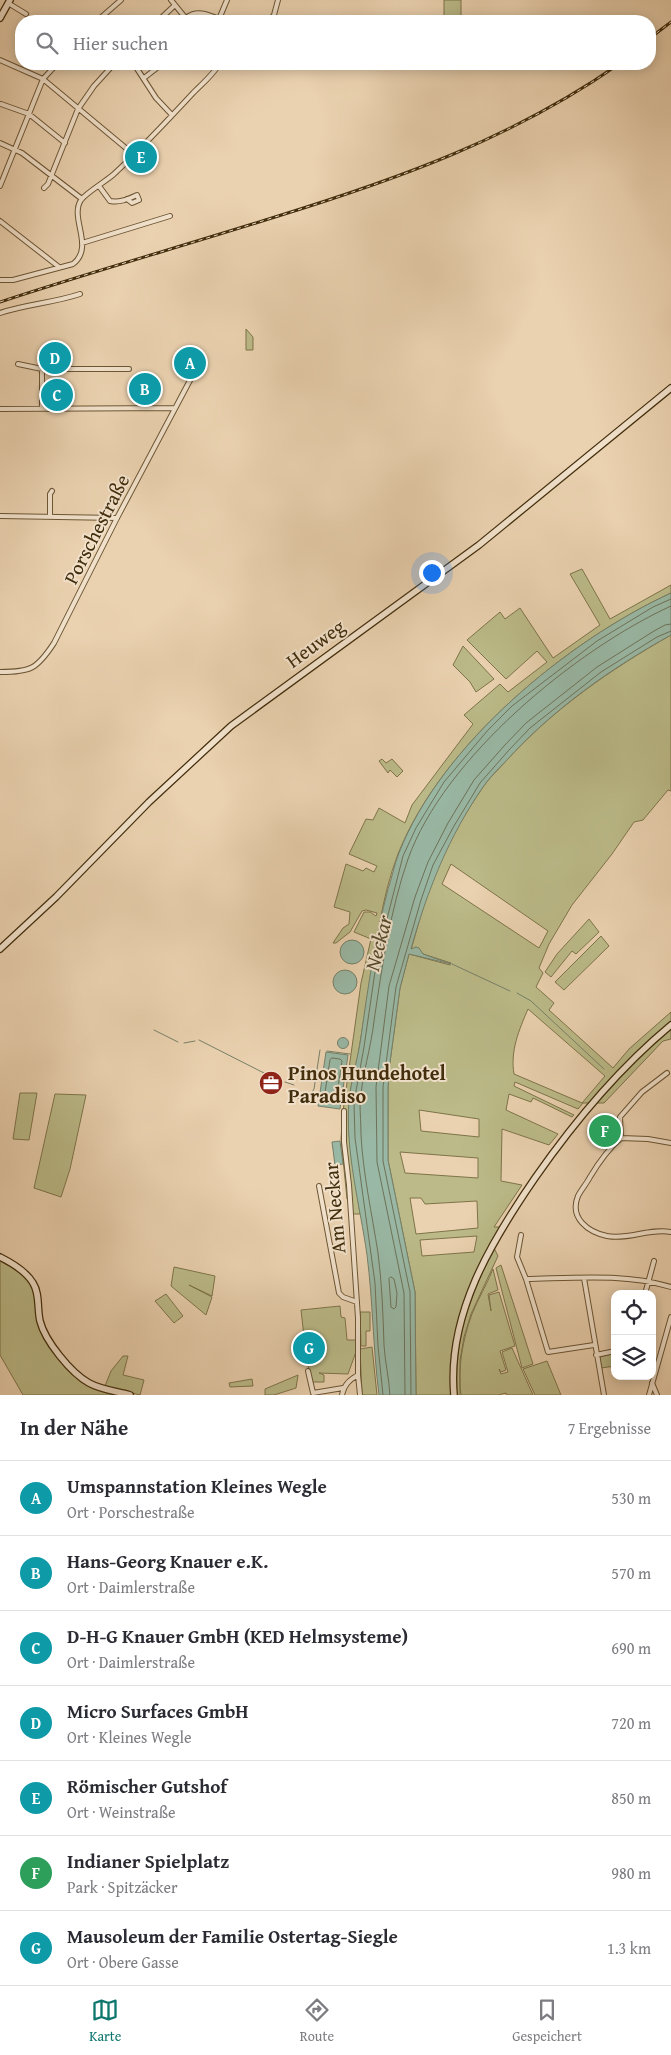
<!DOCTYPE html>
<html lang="de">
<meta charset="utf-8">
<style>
:root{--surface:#fff;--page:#f2f2f3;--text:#2b2b33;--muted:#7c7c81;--line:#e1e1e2;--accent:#0f766e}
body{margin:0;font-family:"Gentium Book Plus",serif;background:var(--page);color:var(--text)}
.controls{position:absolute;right:15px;bottom:15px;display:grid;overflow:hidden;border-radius:10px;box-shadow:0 2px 12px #0003}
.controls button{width:45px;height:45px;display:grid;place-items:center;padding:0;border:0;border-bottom:1px solid var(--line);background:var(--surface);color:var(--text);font:25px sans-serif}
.you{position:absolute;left:431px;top:572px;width:18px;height:18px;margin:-12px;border:4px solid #fff;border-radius:50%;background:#1a73e8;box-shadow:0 0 0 8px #1a73e833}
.badge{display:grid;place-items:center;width:32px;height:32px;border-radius:50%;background:var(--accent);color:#fff;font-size:16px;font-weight:700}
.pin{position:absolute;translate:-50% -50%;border:2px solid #fff;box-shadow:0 1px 5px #0006}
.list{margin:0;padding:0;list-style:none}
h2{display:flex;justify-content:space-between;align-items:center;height:65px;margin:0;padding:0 20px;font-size:21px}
h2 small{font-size:16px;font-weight:400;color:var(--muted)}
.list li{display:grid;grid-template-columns:32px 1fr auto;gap:15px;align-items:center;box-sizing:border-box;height:75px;padding:0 20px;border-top:1px solid var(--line)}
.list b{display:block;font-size:19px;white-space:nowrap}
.list p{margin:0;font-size:16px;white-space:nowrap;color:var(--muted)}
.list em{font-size:16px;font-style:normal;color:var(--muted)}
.icon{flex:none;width:28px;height:28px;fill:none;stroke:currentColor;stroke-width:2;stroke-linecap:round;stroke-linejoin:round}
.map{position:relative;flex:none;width:671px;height:1395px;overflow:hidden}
.search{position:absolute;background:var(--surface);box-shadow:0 2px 12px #0003;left:15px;right:15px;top:15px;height:55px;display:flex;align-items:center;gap:12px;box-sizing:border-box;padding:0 18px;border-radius:20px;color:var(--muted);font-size:19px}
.sheet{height:590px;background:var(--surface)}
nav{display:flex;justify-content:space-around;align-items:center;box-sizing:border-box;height:70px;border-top:1px solid var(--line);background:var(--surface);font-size:14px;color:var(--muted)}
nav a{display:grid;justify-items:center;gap:2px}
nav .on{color:var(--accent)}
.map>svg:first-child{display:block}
.green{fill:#bbba88;stroke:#7e744a;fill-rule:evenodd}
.water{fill:#99b8a5;stroke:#768068}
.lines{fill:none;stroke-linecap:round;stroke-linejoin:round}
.shore{stroke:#6e7258;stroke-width:1}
.stream{stroke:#768068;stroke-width:1}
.street-casing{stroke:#6c5635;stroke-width:6}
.secondary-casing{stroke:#422d0c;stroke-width:8}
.street{stroke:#f1e1cb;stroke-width:4}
.secondary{stroke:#f1e1cb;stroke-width:5.5}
.rail-casing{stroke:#422d0c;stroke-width:3}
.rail{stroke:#f1e1cb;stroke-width:1;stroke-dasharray:4;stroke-linecap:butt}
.labels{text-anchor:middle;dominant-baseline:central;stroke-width:4;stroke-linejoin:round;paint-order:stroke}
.street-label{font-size:20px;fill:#422d0c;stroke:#f1e1cb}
.poi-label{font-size:20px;font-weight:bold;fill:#422d0c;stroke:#f1e1cb;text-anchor:start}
.water-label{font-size:21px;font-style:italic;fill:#53492b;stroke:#f1e1cb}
</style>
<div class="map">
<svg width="671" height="1395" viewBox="0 0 671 1395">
<rect width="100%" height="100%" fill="#ead1af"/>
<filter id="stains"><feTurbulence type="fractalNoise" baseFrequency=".004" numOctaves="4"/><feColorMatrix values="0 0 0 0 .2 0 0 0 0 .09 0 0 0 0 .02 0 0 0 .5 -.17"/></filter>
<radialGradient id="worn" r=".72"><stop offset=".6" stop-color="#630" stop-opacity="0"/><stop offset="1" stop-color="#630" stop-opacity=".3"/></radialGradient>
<path class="green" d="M444,0H461V21H444Z
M246,329L253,337V350H246Z
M582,569L610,619L671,585V593C567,641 441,745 398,854C381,898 376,947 368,994C364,1016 361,1039 357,1061C354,1074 350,1088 349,1102C346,1139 355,1177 360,1214H352L351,1199H347L341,1139L343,1111L361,983L371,939L354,932L364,912H370L376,916L377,913L366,910L362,911L350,932L336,943H333L343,928L349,924L350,912L334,907L346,864L363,871L366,868L374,872L377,866L349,854L366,819L373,820L379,808L405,823L412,805L473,724L464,715L500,684L508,692L547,662L537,651L506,679L467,640L500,612L505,619L520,608L553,658L600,625L570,574Z
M671,635V791L668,790L643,820L634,822L612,854L572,905L549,944L539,968L543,973L536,987L554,1003L549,1010L613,1068L629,1049L671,1012V1039L663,1041L604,1103H583L578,1109L515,1082L514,1086L574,1115L572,1117L533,1098L531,1102L509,1094L506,1110L558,1134L549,1145L502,1129L501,1181L522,1185L494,1227H500C470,1283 448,1330 453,1395H416L415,1292L388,1160V1087L390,1062L400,988L409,954L450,965L451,963L423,954L416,947L411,950C419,922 426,893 438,867C450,839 466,812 483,787C489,778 498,770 506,761C552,710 611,669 671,635ZM451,864L548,931L539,948L442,884ZM528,1009L605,1076L582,1103L514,1074C510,1051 519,1030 528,1009ZM419,1110L479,1119V1137L421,1131ZM400,1152L478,1158V1178L405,1173ZM410,1198H421L425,1204L477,1201L478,1228L416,1234ZM477,1236L474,1252L422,1256L420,1240Z
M463,646L494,679L476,692L470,682L453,665Z
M382,759L386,763L392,759L403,771L397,777L390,770L388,773L379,761Z
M589,919L599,932L576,954L572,951L551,977L545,972L557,954Z
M601,936L609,946L564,990L555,982Z
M20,1093H37L29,1140L13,1139Z
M55,1094L86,1095L70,1169L61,1197L34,1188Z
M603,1120L616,1132L617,1137L611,1140L594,1129Z
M494,1248L498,1256L471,1314L464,1337L460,1360V1395H457C454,1336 469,1300 494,1248Z
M0,1260L11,1266L28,1279L36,1294L47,1340L80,1379L94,1389L113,1395H23L0,1355Z
M501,1265L533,1364L522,1368L496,1268Z
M174,1267L215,1276L212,1296L189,1285L212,1297L206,1315L171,1286Z
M493,1269L498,1290L488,1294L491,1311L489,1295L499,1292L515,1346L500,1351L506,1370L501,1372L499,1369L501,1374L508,1372L502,1352L512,1348L533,1395H507L506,1393L498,1395H461C457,1370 463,1338 472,1314C478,1299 487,1284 493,1269Z
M166,1294L183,1316L174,1323L155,1301Z
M340,1306L341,1317L345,1318L347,1340H357V1349L348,1374L319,1373L324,1375V1382H313L307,1363L301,1310Z
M360,1312H370V1331H366V1346H361Z
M372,1347L377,1395H362L360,1349Z
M615,1353V1366L601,1368L600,1357Z
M123,1356H128L123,1375L144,1380L140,1395L105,1386L111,1371Z
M547,1361L561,1395H535L523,1369Z
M298,1375L296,1388L274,1395H265V1389Z
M252,1379L253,1386L230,1387L229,1383Z"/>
<path class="water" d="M671,593V635C611,668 552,710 506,761C498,769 489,778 483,787C449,836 427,891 411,949L416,947L419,948L423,954L451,964L409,954L400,988L390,1062L388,1087V1160L415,1292L416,1395H379C373,1348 373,1302 367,1255C360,1205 345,1152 349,1101C351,1080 358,1058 361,1037C368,987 375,938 388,889C392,878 394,865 399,853C441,745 567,641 671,593Z
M340 952a12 12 0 1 1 24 0a12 12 0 1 1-24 0Z
M333 982a12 12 0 1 1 24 0a12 12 0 1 1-24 0Z
M337.5 1043a5.5 5.5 0 1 1 11 0a5.5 5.5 0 1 1-11 0Z
M326,1052L348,1055L340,1109L318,1106Z
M340,1141L343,1164L335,1165L332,1142Z"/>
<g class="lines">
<path class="shore" d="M332,1058L340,1059L342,1061L336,1101L334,1103L326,1102L324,1099L330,1060Z
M391,1277L394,1279L397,1293L396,1307L394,1309L391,1307L389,1279Z
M383,1395L378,1346L375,1283L355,1138L354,1102L364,1047L377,958L403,856L416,828L444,782L488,730L512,706L597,641L653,607L671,599
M390,1395C389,1378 385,1362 384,1345C383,1314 382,1284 378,1253C372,1214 363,1174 361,1135C361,1124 360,1113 360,1103C362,1075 371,1048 374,1021C382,967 390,911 408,859C444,758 575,650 671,606
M405,1395L404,1293L377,1162L376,1087L389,986L415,897L428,862L448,823L474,780L504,746L526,723L597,667L654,631L665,625L671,624
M411,1395L410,1292L383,1161V1087L396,987L421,900L433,865L454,826L480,783L509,750L530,728L601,672L657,637L671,631"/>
<path class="stream" d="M452,964L510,991
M517,993L531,1001L604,1069
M154,1030L178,1042
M199,1040L262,1072L281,1080
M184,1043L195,1041
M327,1051L350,1054
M285,1082L294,1085
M295,1097L300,1099H308L314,1089L320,1050"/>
<g class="street-casing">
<path id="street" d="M171,0L188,21
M8,3L26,14
M186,18C198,8 211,16 224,21
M33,19L36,21
M219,19L227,0
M97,21L121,0
M158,21L175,5
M269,21L274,15L278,0
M0,60L43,79L133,154
M134,64L156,98L172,115
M144,78L162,64
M1,104L29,114L65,143
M0,143L22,153L82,199
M0,186L43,79L57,64
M99,186L110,201C120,203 128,199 137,195L139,200L132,203L127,199
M44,188L48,184L78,109L94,86L114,64
M0,221L59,267
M82,243L170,216
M0,280H13L73,264C95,247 69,218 81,200C87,192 105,182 114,174C142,148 168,120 194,92C202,84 214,74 219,64
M0,313C27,304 53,303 80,294
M18,364L42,369H129
M42,369V409
M0,409L175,408
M0,516L117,518
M50,517V494L52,491
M0,672C31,672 37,669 54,643L117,518L196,369
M344,1111V1142L349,1185L358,1318V1375L360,1395
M621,1138L620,1117L642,1092L667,1073
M671,1143L648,1139L621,1138C608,1149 599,1162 590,1177C587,1183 581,1190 578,1196C569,1218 588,1232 607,1236C629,1240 649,1228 671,1232
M319,1186L339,1293L343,1297L357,1302
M521,1235L517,1257L526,1279L548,1352L594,1345
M584,1278L604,1395
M526,1279C574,1278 625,1273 671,1287
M645,1294L654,1261
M596,1355L615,1351
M308,1371L313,1393
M652,1383L657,1395
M313,1393L343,1388
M342,1395C344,1385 349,1380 358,1375
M649,1395L671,1317"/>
</g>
<g class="secondary-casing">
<path id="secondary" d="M0,18L10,0
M0,949L56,897L149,802L231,726L479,545L671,388
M0,1257C12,1263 26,1271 33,1283C40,1294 37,1308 40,1321C45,1341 71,1373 89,1383C102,1390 116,1391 130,1395
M454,1395C447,1314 491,1242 535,1178C574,1122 618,1069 671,1025"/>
</g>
<use href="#street" class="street"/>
<use href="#secondary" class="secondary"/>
<g class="rail-casing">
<path id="rail" d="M650,38L671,22
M0,302C91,272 183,246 275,217C398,179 513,138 619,64"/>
</g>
<use href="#rail" class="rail"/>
</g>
<defs>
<g id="office-disc" transform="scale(1.25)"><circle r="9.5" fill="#8f2418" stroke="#f1e1cb"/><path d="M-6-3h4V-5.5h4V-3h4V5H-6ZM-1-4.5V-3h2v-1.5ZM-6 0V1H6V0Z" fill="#fff"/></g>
</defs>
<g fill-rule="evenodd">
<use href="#office-disc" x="271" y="1083"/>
</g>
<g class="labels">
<g class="street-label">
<text transform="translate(96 529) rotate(-63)">Porschestraße</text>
<text transform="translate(315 643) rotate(-36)">Heuweg</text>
<text transform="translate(334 1208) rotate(-95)">Am Neckar</text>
</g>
<g class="poi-label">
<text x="288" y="1072">Pinos Hundehotel<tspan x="288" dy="23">Paradiso</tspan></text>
</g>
<g class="water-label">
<text transform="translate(378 943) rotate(-76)">Neckar</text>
</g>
</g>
<rect width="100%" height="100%" filter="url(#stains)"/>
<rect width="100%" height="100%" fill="url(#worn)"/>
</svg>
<div class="controls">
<button><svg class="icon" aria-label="locate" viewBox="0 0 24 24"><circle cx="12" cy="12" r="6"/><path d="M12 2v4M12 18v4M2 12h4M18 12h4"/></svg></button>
<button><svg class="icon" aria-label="layers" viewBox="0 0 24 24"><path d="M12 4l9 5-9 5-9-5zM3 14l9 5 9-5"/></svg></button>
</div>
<div class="you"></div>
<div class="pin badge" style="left:190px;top:363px;background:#0f9aa8">A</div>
<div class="pin badge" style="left:145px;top:389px;background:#0f9aa8">B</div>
<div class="pin badge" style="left:57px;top:395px;background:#0f9aa8">C</div>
<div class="pin badge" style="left:55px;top:358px;background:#0f9aa8">D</div>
<div class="pin badge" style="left:141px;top:157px;background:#0f9aa8">E</div>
<div class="pin badge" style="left:605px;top:1131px;background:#2e9e5b">F</div>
<div class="pin badge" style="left:309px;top:1348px;background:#0f9aa8">G</div>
<div class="search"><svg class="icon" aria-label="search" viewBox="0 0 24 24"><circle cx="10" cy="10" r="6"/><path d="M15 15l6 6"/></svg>Hier suchen</div>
</div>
<section class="sheet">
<h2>In der Nähe<small>7 Ergebnisse</small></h2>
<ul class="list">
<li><span class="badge" style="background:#0f9aa8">A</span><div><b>Umspannstation Kleines Wegle</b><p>Ort · Porschestraße</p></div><em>530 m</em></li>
<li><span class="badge" style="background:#0f9aa8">B</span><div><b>Hans-Georg Knauer e.K.</b><p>Ort · Daimlerstraße</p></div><em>570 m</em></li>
<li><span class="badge" style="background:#0f9aa8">C</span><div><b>D-H-G Knauer GmbH (KED Helmsysteme)</b><p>Ort · Daimlerstraße</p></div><em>690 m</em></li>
<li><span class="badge" style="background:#0f9aa8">D</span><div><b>Micro Surfaces GmbH</b><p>Ort · Kleines Wegle</p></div><em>720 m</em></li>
<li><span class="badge" style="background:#0f9aa8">E</span><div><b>Römischer Gutshof</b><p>Ort · Weinstraße</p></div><em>850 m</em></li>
<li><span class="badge" style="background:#2e9e5b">F</span><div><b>Indianer Spielplatz</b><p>Park · Spitzäcker</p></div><em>980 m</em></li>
<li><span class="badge" style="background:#0f9aa8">G</span><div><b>Mausoleum der Familie Ostertag-Siegle</b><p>Ort · Obere Gasse</p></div><em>1.3 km</em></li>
</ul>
</section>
<nav>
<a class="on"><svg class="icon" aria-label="map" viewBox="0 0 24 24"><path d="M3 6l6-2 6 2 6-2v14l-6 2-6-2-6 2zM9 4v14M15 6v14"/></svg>Karte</a>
<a><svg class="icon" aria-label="directions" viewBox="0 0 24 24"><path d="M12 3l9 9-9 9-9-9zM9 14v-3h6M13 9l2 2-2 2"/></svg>Route</a>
<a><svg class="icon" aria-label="saved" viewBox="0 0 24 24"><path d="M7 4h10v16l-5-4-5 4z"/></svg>Gespeichert</a>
</nav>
